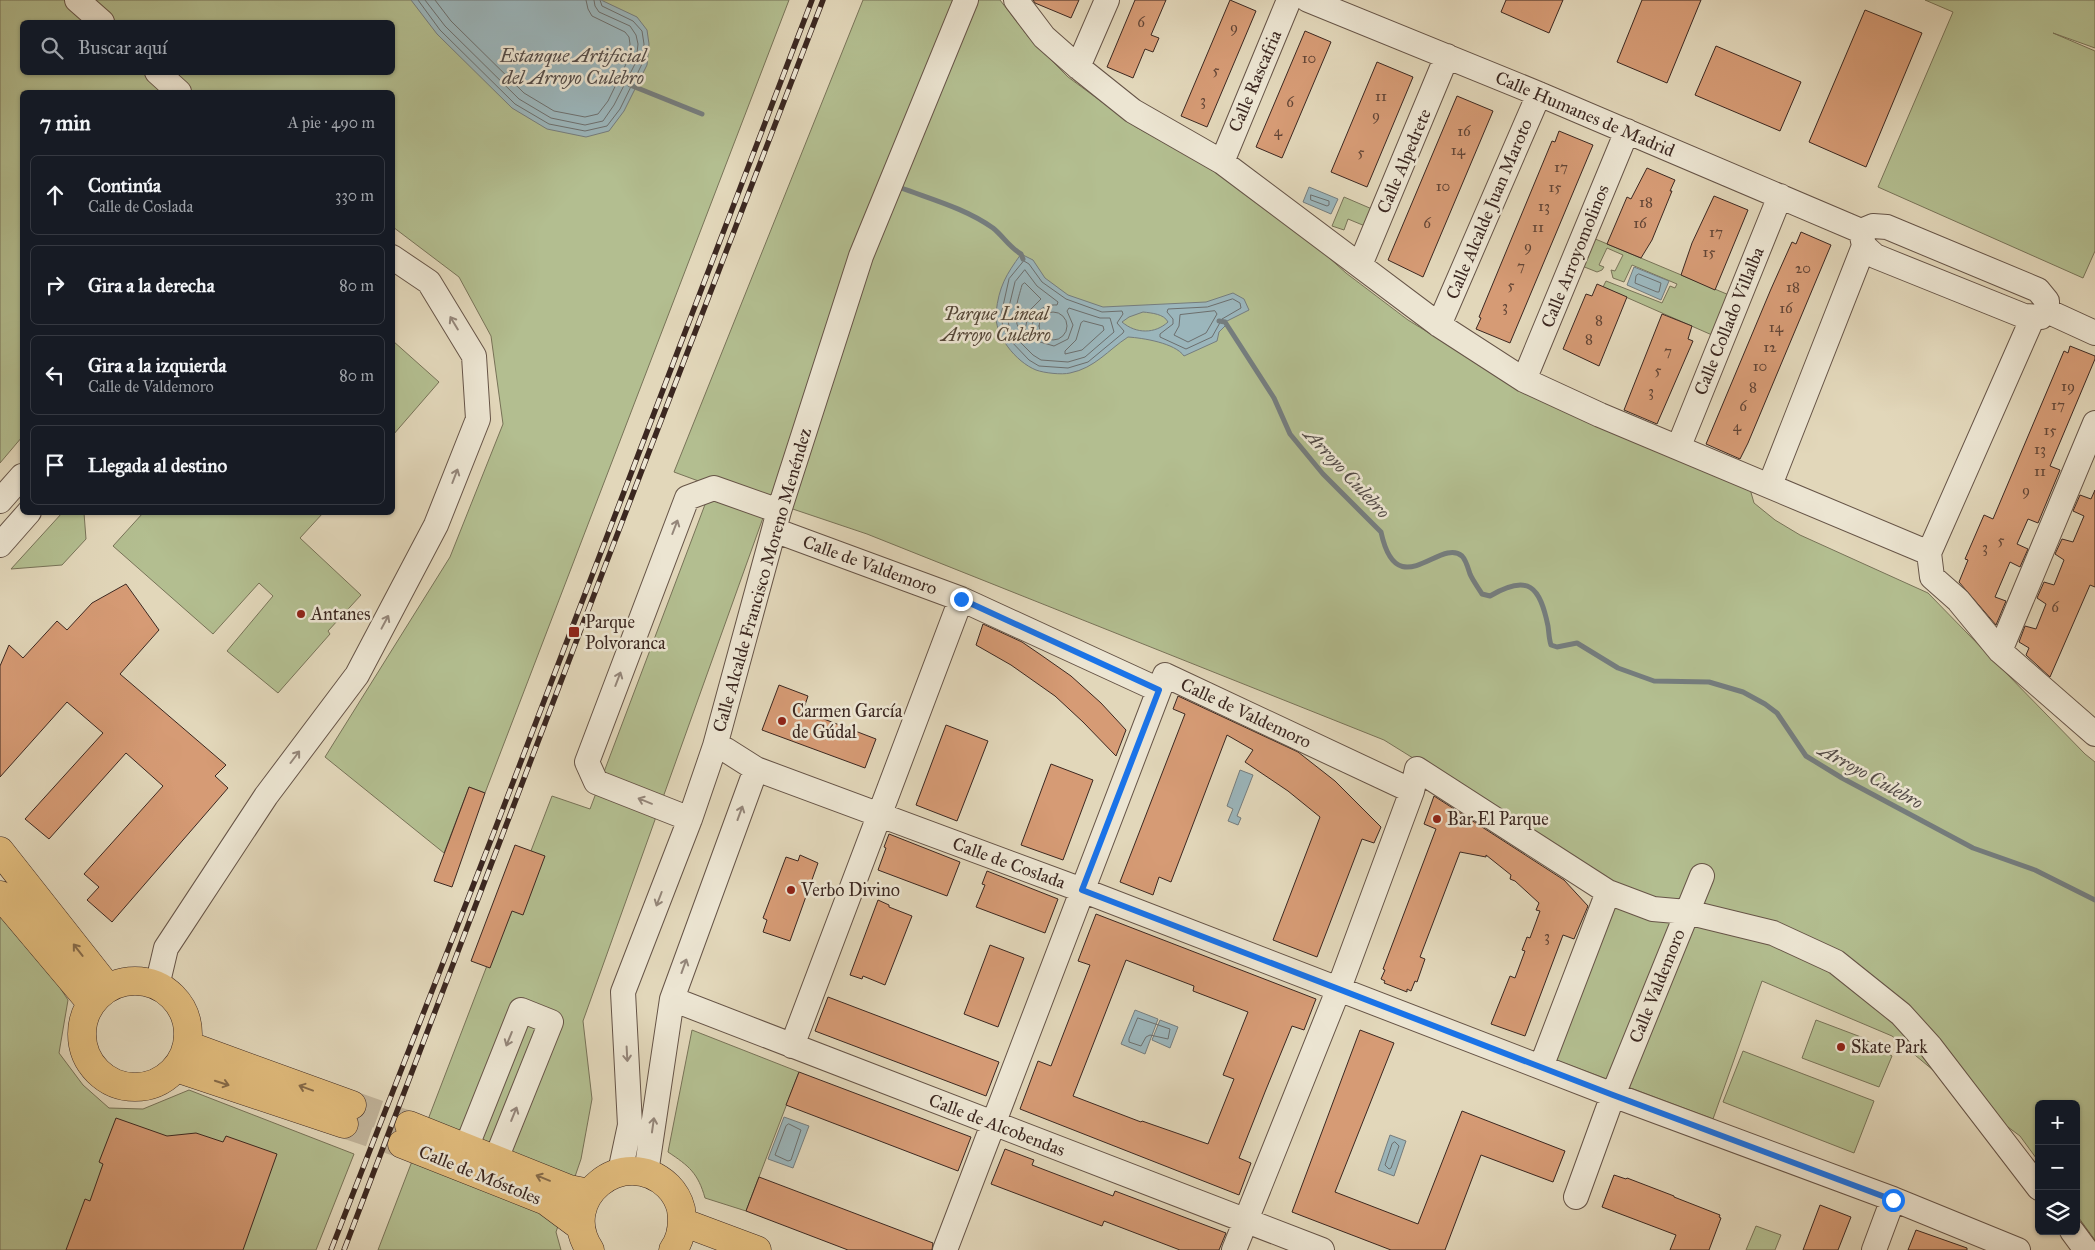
<!DOCTYPE html>
<html lang="es">
<meta charset="utf-8">
<style>
:root{--surface:#171b24;--page:#242831;--text:#f1f3f6;--muted:#9ea1a6;--line:#363941}
body{margin:0;font-family:"IM FELL Great Primer",serif;background:var(--page);color:var(--text)}
.controls{position:absolute;right:15px;bottom:15px;display:grid;overflow:hidden;border-radius:8px;box-shadow:0 1px 4px #0004}
.controls button{width:45px;height:45px;display:grid;place-items:center;padding:0;border:0;border-bottom:1px solid var(--line);background:var(--surface);color:var(--text);font:25px sans-serif}
.stop{position:absolute;width:15px;height:15px;margin:-11px;border:4px solid #1a73e8;border-radius:50%;background:#fff}
.stop.end{background:#1a73e8;border-color:#fff;box-shadow:0 1px 5px #0008}
.list{margin:0;padding:0;list-style:none}
h2{display:flex;justify-content:space-between;align-items:center;height:65px;margin:0;padding:0 20px;font-size:21px}
h2 small{font-size:16px;font-weight:400;color:var(--muted)}
.list li{display:grid;grid-template-columns:32px 1fr auto;gap:15px;align-items:center;box-sizing:border-box;height:80px;margin:0 10px 10px;padding:0 10px;border:1px solid var(--line);border-radius:8px}
.list b{display:block;font-size:19px;white-space:nowrap}
.list p{margin:0;font-size:16px;white-space:nowrap;color:var(--muted)}
.list em{font-size:16px;font-style:normal;color:var(--muted)}
.icon{flex:none;width:28px;height:28px;fill:none;stroke:currentColor;stroke-width:2;stroke-linecap:round;stroke-linejoin:round}
.map{position:relative;flex:none;width:2095px;height:1250px;overflow:hidden}
.search{position:absolute;background:var(--surface);box-shadow:0 1px 4px #0004;left:20px;top:20px;width:375px;height:55px;display:flex;align-items:center;gap:12px;box-sizing:border-box;padding:0 18px;border-radius:8px;color:var(--muted);font-size:19px}
.panel{position:absolute;background:var(--surface);box-shadow:0 1px 4px #0004;left:20px;top:90px;width:375px;height:425px;border-radius:8px}
.map>svg:first-child{display:block}
.green{fill:#b3be90;stroke:#787358;fill-rule:evenodd}
.water{fill:#9bb6bc;stroke:#757d7e;fill-rule:evenodd}
.lines{fill:none;stroke-linecap:round;stroke-linejoin:round}
.shore{stroke:#6c6f6e;stroke-width:1}
.stream{stroke:#757d7e;stroke-width:5}
.building{fill:#d69b75;stroke:#3c2821;fill-rule:evenodd}
.major-tunnel{stroke:#c1b49b;stroke-width:28;stroke-dasharray:28 14;stroke-linecap:butt}
.minor-casing{stroke:#665447;stroke-width:26}
.major-casing{stroke:#3c2821;stroke-width:29}
.minor{stroke:#ece5d2;stroke-width:24}
.major{stroke:#e1bc7d;stroke-width:28}
.rail-casing{stroke:#3c2821;stroke-width:5.5}
.rail{stroke:#ece5d2;stroke-width:4;stroke-dasharray:11;stroke-linecap:butt}
.oneway{stroke:#94867a}
.oneway2{stroke:#866b4a}
.route{stroke:#1a73e8;stroke-width:6}
.poi-dot{fill:#8f2418;stroke:#ece5d2;stroke-width:2}
.labels{text-anchor:middle;dominant-baseline:central;stroke-width:5;stroke-linejoin:round;paint-order:stroke}
.number-label{font-size:15px;fill:#624536}
.street-label{font-size:18px;fill:#3c2821;stroke:#ece5d2}
.park-label{font-size:18px;font-style:italic;fill:#544637;stroke:#ece5d2}
.poi-label{font-size:18px;fill:#3c2821;stroke:#ece5d2;text-anchor:start}
.water-label{font-size:19px;font-style:italic;fill:#544c48;stroke:#ece5d2}
</style>
<div class="map">
<svg width="2095" height="1250" viewBox="0 0 2095 1250">
<rect width="100%" height="100%" fill="#e2d7ba"/>
<filter id="stains"><feTurbulence type="fractalNoise" baseFrequency=".004" numOctaves="4"/><feColorMatrix values="0 0 0 0 .2 0 0 0 0 .09 0 0 0 0 .02 0 0 0 .5 -.17"/></filter>
<radialGradient id="worn" r=".72"><stop offset=".6" stop-color="#630" stop-opacity="0"/><stop offset="1" stop-color="#630" stop-opacity=".3"/></radialGradient>
<path class="green" d="M0,0H789L485,793L469,787L444,853L325,757L450,557L503,424L491,336L459,277L393,227L392,92H22V437L0,463ZM22,22H392V72H22Z
M863,0H1000L1030,39L1068,77L1136,127L1221,174L1286,219L1346,273L1408,320L1517,387L1750,489L1754,503L1775,520L1800,535L1928,593L2085,754L2095,762V1240L2076,1214V1104H2039V1162L2020,1136L1945,1080L1892,1036L1762,981L1713,1119L1556,1060L1619,886L1384,740L867,534L769,501L583,1021L592,1099L581,1159L556,1232L561,1250H378L552,796L590,809L712,486L674,472Z
M1925,0H2095V48L2053,33L2095,51V251L2083,278L1878,187L1953,12Z
M1344,197L1372,209L1365,226L1348,219L1344,230L1332,226Z
M1593,238L1729,295L1712,335L1603,287L1606,281L1662,303L1670,286L1675,288L1677,284L1632,265L1624,282L1613,278L1611,270L1615,271L1623,255L1607,248L1599,265L1604,267L1602,270L1597,272L1582,266Z
M393,341L439,382L393,435Z
M62,513H84L86,539L62,565L11,569Z
M143,513H323L300,538L361,595L328,631L330,634L278,693L227,651L273,596L259,583L213,634L113,546Z
M0,914L53,977L68,1000L59,1053L83,1085L109,1108L143,1109L189,1090L354,1154L316,1250H0Z
M1816,1020L1861,1037L1892,1056L1879,1087L1802,1058Z
M692,1030L799,1072L746,1211L705,1198C698,1173 689,1166 668,1152Z
M1743,1051L1874,1101L1854,1153L1723,1102Z
M1756,1226L1781,1235L1775,1250H1746Z"/>
<path class="water" d="M411,0H601L637,17L647,30L649,44L647,65L624,111L609,131L586,137L547,129L512,108L437,34Z
M1309,187L1338,199L1331,214L1303,202Z
M1021,254L1033,260L1045,278L1068,295L1103,307L1206,302L1233,293L1244,299L1249,310L1225,322L1226,325L1219,332L1217,341L1184,356C1175,343 1143,338 1128,337C1108,350 1095,368 1070,373C1062,375 1044,373 1036,370C1016,362 994,335 996,313C999,286 1006,275 1021,254ZM1143,312C1152,313 1164,314 1168,322C1155,334 1136,334 1122,322L1129,317Z
M1634,267L1669,281L1661,300L1627,285Z
M1240,770L1253,775L1237,816L1241,818L1238,825L1228,821L1233,809L1227,806Z
M1135,1010L1158,1019L1145,1054L1121,1044Z
M1160,1020L1178,1027L1170,1048L1152,1040Z
M784,1117L809,1126L793,1168L768,1159Z
M1390,1135L1406,1141L1394,1176L1378,1170Z"/>
<g class="lines">
<path class="shore" d="M418,0L440,30L515,104L549,124L585,131L607,126L620,109L642,64L644,44L642,31L633,21L602,6L600,0
M425,0L445,26L519,99L551,118L585,125L603,121L614,105L636,62L638,44L636,35L630,26L599,12L595,6L594,0
M435,0L451,21L524,93L554,111L585,117L598,114L608,101L628,60L630,44L629,37L625,32L592,16L588,9L586,0
M1311,195L1329,201V205L1327,206L1311,200Z
M1024,261L1029,264L1042,282L1066,299L1102,312L1122,311L1123,314L1117,323L1124,331L1123,333L1088,362L1068,368L1039,366L1029,360L1009,339L1003,328L1001,315L1009,279Z
M1025,270L1037,286L1058,302L1057,305C1042,304 1032,314 1032,329L1040,342L1054,346L1068,339L1073,325L1067,311L1069,308L1100,318H1110L1114,332L1085,357L1068,362L1041,360L1033,355L1014,336L1009,326L1007,315L1015,282Z
M1639,274L1661,283L1659,292H1657L1635,283L1636,276Z
M1025,283L1041,299L1029,311L1025,330L1022,332C1010,320 1018,300 1022,285Z
M1233,299L1240,303L1241,308L1222,319L1212,337L1186,349L1160,337V334L1173,324V319L1167,312L1168,309L1207,307Z
M1215,311L1217,314L1206,333L1188,342L1174,335L1179,326L1180,315Z
M1039 326a14 14 0 1 1 28 0a14 14 0 1 1-28 0Z
M1084,321L1103,326L1104,330L1082,350L1065,354V351L1076,340L1081,323Z
M1138,1018L1170,1029L1168,1039L1150,1035L1146,1037L1141,1046L1129,1042V1039Z
M789,1124L801,1130L791,1160L788,1161L775,1155L786,1126Z
M1395,1142L1399,1146L1391,1168L1389,1169L1385,1165L1392,1144Z"/>
<path class="stream" d="M630,85L702,114
M899,187C930,199 965,208 993,228C1003,236 1009,247 1021,254L1023,259
M1219,321L1225,322L1274,398L1290,434L1323,474L1381,532C1397,606 1440,537 1462,556C1466,560 1468,568 1470,574C1473,581 1478,587 1482,594L1490,596C1529,573 1540,587 1548,626C1549,633 1549,639 1551,645L1557,647L1577,643L1618,668L1654,681L1709,682L1743,692L1765,704L1777,713L1806,756L1842,778L1973,848L2035,870L2095,900"/>
</g>
<path class="building" d="M1033,0H1079L1071,18L1035,3Z
M1135,0H1166L1151,35L1159,38L1153,52L1145,49L1133,78L1107,67Z
M1230,0L1256,11L1207,127L1181,116Z
M1506,0H1563L1549,33L1501,12Z
M1642,0H1701L1667,83L1617,62Z
M1865,10L1922,33L1866,167L1809,142Z
M1305,31L1331,42L1282,158L1256,147Z
M1716,46L1801,82L1780,131L1695,95Z
M1377,62L1413,77L1367,187L1331,172Z
M1457,96L1493,111L1423,277L1388,260Z
M1559,131L1593,145L1510,343L1476,329L1481,318L1479,317L1552,141L1555,142Z
M1647,168L1675,180L1670,191H1672L1652,240L1641,258L1607,244L1627,197L1631,199Z
M1714,196L1748,210L1715,290L1681,275L1692,243Z
M1801,232L1831,245L1748,443L1740,459L1706,444L1771,289L1792,242L1796,244Z
M1597,284L1627,297L1599,366L1563,349L1586,294L1592,296Z
M1662,314L1692,326L1688,339L1693,341L1657,424L1624,410Z
M2070,346L2095,356V359L2050,466L2060,470L2038,523L2028,519L2017,544L2028,549L2020,567L2010,562L1995,597L2006,601L1996,625L1959,582L1968,560L1965,559L1984,515L1993,519L2064,351L2068,353Z
M2095,490V587L2090,585L2050,677L2026,655L2029,648L2019,642L2025,626L2036,629L2046,604L2037,598L2044,582L2054,585L2064,560L2055,554L2062,539L2073,542L2084,516L2073,511L2080,495L2091,499Z
M126,584L159,630L120,674L226,765L215,776L228,788L112,922L87,900L99,887L84,874L163,786L126,753L49,839L25,819L103,733L67,702L0,777V666L9,645L23,658L57,621L67,630L92,603Z
M983,624L1022,642L1041,655L1071,676L1101,703L1126,730L1116,756L1083,722L1055,696L1011,665L976,645Z
M779,685L808,696L803,711L876,739L865,768L762,730Z
M1178,696L1298,752L1335,781L1381,827L1374,843L1362,839L1317,957L1273,940L1320,817L1288,791L1245,762L1253,750L1227,735L1171,882L1159,877L1153,895L1120,882L1185,714L1173,709Z
M946,725L988,741L957,821L916,805Z
M1051,764L1093,780L1063,860L1021,845Z
M469,787L485,793L452,887L434,881Z
M1434,796L1564,880L1588,906L1574,939L1563,935L1525,1036L1491,1024L1510,976L1515,978L1525,951L1522,950L1527,937L1530,938L1540,911L1536,910L1539,903L1515,881L1510,879L1511,875L1486,855V857L1460,852L1420,957L1425,959L1417,982L1415,981L1411,991L1407,989V992L1384,983L1385,981L1381,979L1385,970L1383,969L1436,829L1424,824Z
M889,834L960,862L947,896L878,870L886,848L884,847Z
M515,845L545,856L523,915L512,911L490,968L471,961Z
M800,855L818,863L790,941L763,932L767,920L763,918L786,857L798,861Z
M987,871L1058,899L1045,933L976,907L985,885L982,884Z
M878,900L889,905V907L912,916L885,985L863,976L862,979L850,975Z
M1096,914L1316,999L1304,1030L1292,1026L1265,1092L1239,1158L1251,1163L1239,1195L1020,1109L1038,1061L1051,1066L1090,965L1078,961ZM1126,960L1194,986L1193,991L1248,1012L1223,1075L1234,1079L1208,1144L1142,1121L1141,1122L1073,1096Z
M990,945L1024,958L998,1027L964,1014Z
M828,997L999,1062L986,1096L815,1031Z
M1360,1030L1394,1043L1335,1192L1418,1224L1462,1111L1565,1151L1553,1182L1481,1155L1445,1250H1391L1292,1212Z
M799,1072L971,1137L958,1171L786,1105Z
M116,1118L167,1136L196,1133L223,1142L226,1136L277,1154L243,1250H66L85,1199L90,1201L103,1164L99,1162Z
M1005,1149L1034,1160L1032,1165L1113,1196L1115,1191L1226,1233L1219,1250H1180L1104,1221L1102,1226L991,1184Z
M1614,1175L1626,1179L1627,1178L1674,1196V1197L1720,1215L1719,1217L1721,1218L1709,1250H1670L1676,1235L1602,1207Z
M759,1177L933,1243L932,1250H848L746,1211Z
M1820,1205L1851,1217L1838,1250H1803Z
M1916,1230L1967,1248V1250H1908Z"/>
<g class="lines">
<path class="major-tunnel" d="M352,1105L409,1125
M344,1124L402,1144"/>
<g class="minor-casing">
<path id="minor" d="M77,0L102,22
M1016,0L1044,37L1078,67L1133,111L1222,162L1439,325L1524,380L1600,415L1929,553L1932,577L1958,600L2000,651L2095,734
M1308,0L1539,94L1861,231L1873,226L1887,227L2038,290L2047,301V311L2041,317L2024,316L1875,256L1864,246L1861,231
M1078,67L1107,0
M157,72L179,92
M1222,162L1289,0
M1360,265L1447,56
M2047,311L2095,333
M1439,325L1539,94
M1524,380L1627,131
M1679,446L1780,196
M1770,485L1864,246
M0,501L22,476
M774,530L961,599L1159,690L1165,675L1412,791L1417,769L1608,892L1653,909L1687,912L1773,933L1836,962L1901,1014L1930,1046L2039,1188
M0,545L29,512
M1929,553L2033,317
M2000,651L2095,423
M715,746L726,750L756,769L1082,890L1613,1095L1893,1199L2018,1250
M690,819L596,782L587,762L687,498L714,488L779,511
M157,986L166,948L266,796L357,675L436,525L478,419L474,356L429,282L392,257
M672,999L1322,1250
M792,1046L961,599
M1541,1067L1608,892
M466,1148L521,1010L551,1022L496,1159
M620,1172L630,1125L623,992L690,819L715,746L779,511L861,256L966,0
M646,1173L672,999L756,769
M1576,1197L1613,1095L1702,876
M2072,1231L2086,1250
M945,1250L1159,690
M1234,1250L1339,988L1412,791
M1874,1250L1893,1199"/>
</g>
<g class="major-casing">
<path id="major" d="M0,851L108,988
M0,895L91,1003
M82 1034a53 53 0 1 1 106 0a53 53 0 1 1-106 0Z
M187,1045L352,1105
M176,1068L344,1124
M409,1125L569,1189L589,1193
M402,1144L546,1201L581,1227
M682,1222L757,1250
M590,1250C556,1199 623,1144 668,1186C674,1192 679,1201 681,1209C683,1224 682,1238 673,1250"/>
</g>
<use href="#minor" class="minor"/>
<use href="#major" class="major"/>
<g class="rail-casing">
<path id="rail" d="M331,1250L494,832L812,0
M344,1250L602,574L823,0"/>
</g>
<use href="#rail" class="rail"/>
</g>
<defs><path id="oneway-shaft" d="M-6 0H5M1.5-3L5.5 0L1.5 3" fill="none" stroke-width="1.6" stroke-linecap="round" stroke-linejoin="round" transform="scale(1.25)"/></defs>
<g class="oneway">
<use href="#oneway-shaft" transform="translate(454 323) rotate(-121)"/>
<use href="#oneway-shaft" transform="translate(455 476) rotate(-69)"/>
<use href="#oneway-shaft" transform="translate(675 527) rotate(-69)"/>
<use href="#oneway-shaft" transform="translate(385 622) rotate(-62)"/>
<use href="#oneway-shaft" transform="translate(618 679) rotate(-69)"/>
<use href="#oneway-shaft" transform="translate(295 757) rotate(-53)"/>
<use href="#oneway-shaft" transform="translate(645 801) rotate(-158)"/>
<use href="#oneway-shaft" transform="translate(740 813) rotate(-70)"/>
<use href="#oneway-shaft" transform="translate(659 899) rotate(111)"/>
<use href="#oneway-shaft" transform="translate(684 966) rotate(-70)"/>
<use href="#oneway-shaft" transform="translate(509 1039) rotate(112)"/>
<use href="#oneway-shaft" transform="translate(627 1054) rotate(87)"/>
<use href="#oneway-shaft" transform="translate(514 1114) rotate(-68)"/>
<use href="#oneway-shaft" transform="translate(653 1125) rotate(-82)"/>
</g>
<g class="oneway2">
<use href="#oneway-shaft" transform="translate(78 950) rotate(-128)"/>
<use href="#oneway-shaft" transform="translate(222 1083) rotate(18)"/>
<use href="#oneway-shaft" transform="translate(306 1088) rotate(-160)"/>
<use href="#oneway-shaft" transform="translate(543 1178) rotate(-158)"/>
</g>
<g class="lines">
<path class="route" d="M961,599L1159,690L1082,890L1613,1095L1893,1200"/>
</g>
<g class="poi-dot">
<circle cx="301" cy="614" r="5"/>
<rect x="568" y="626" width="12" height="12" rx="2.5"/>
<circle cx="782" cy="721" r="5"/>
<circle cx="1437" cy="819" r="5"/>
<circle cx="791" cy="890" r="5"/>
<circle cx="1841" cy="1047" r="5"/>
</g>
<g class="labels">
<g class="number-label">
<text x="1141" y="22">6</text>
<text x="1234" y="27">9</text>
<text x="1309" y="58">10</text>
<text x="1216" y="70">5</text>
<text x="1381" y="96">11</text>
<text x="1203" y="100">3</text>
<text x="1290" y="102">6</text>
<text x="1376" y="115">9</text>
<text x="1278" y="131">4</text>
<text x="1464" y="131">16</text>
<text x="1458" y="150">14</text>
<text x="1361" y="152">5</text>
<text x="1561" y="167">17</text>
<text x="1443" y="186">10</text>
<text x="1555" y="187">15</text>
<text x="1646" y="202">18</text>
<text x="1544" y="206">13</text>
<text x="1427" y="223">6</text>
<text x="1640" y="223">16</text>
<text x="1538" y="227">11</text>
<text x="1716" y="232">17</text>
<text x="1528" y="246">9</text>
<text x="1709" y="252">15</text>
<text x="1521" y="266">7</text>
<text x="1803" y="268">20</text>
<text x="1511" y="285">5</text>
<text x="1793" y="287">18</text>
<text x="1505" y="306">3</text>
<text x="1786" y="308">16</text>
<text x="1599" y="320">8</text>
<text x="1776" y="327">14</text>
<text x="1589" y="339">8</text>
<text x="1770" y="347">12</text>
<text x="1668" y="351">7</text>
<text x="1760" y="366">10</text>
<text x="1658" y="370">5</text>
<text x="2068" y="386">19</text>
<text x="1753" y="387">8</text>
<text x="1651" y="391">3</text>
<text x="2058" y="405">17</text>
<text x="1743" y="406">6</text>
<text x="1737" y="426">4</text>
<text x="2050" y="430">15</text>
<text x="2040" y="449">13</text>
<text x="2040" y="471">11</text>
<text x="2026" y="490">9</text>
<text x="2001" y="540">5</text>
<text x="1985" y="547">3</text>
<text x="2055" y="607">6</text>
<text x="1547" y="936">3</text>
</g>
<g class="street-label">
<text transform="translate(1255 81) rotate(-67)">Calle Rascafria</text>
<text transform="translate(1585 114) rotate(23)">Calle Humanes de Madrid</text>
<text transform="translate(1404 161) rotate(-67)">Calle Alpedrete</text>
<text transform="translate(1489 209) rotate(-67)">Calle Alcalde Juan Maroto</text>
<text transform="translate(1575 256) rotate(-68)">Calle Arroyomolinos</text>
<text transform="translate(1729 321) rotate(-68)">Calle Collado Villalba</text>
<text transform="translate(870 565) rotate(20)">Calle de Valdemoro</text>
<text transform="translate(762 580) rotate(-74)">Calle Alcalde Francisco Moreno Menéndez</text>
<text transform="translate(1246 713) rotate(25)">Calle de Valdemoro</text>
<text transform="translate(1009 863) rotate(20)">Calle de Coslada</text>
<text transform="translate(1657 986) rotate(-68)">Calle Valdemoro</text>
<text transform="translate(997 1125) rotate(21)">Calle de Alcobendas</text>
<text transform="translate(480 1175) rotate(22)">Calle de Móstoles</text>
</g>
<g class="park-label">
<text x="996" y="314">Parque Lineal<tspan x="996" dy="21">Arroyo Culebro</tspan></text>
</g>
<g class="poi-label">
<text x="311" y="614">Antanes</text>
<text x="585" y="622">Parque<tspan x="585" dy="21">Polvoranca</tspan></text>
<text x="792" y="711">Carmen García<tspan x="792" dy="21">de Gúdal</tspan></text>
<text x="1447" y="819">Bar El Parque</text>
<text x="801" y="890">Verbo Divino</text>
<text x="1851" y="1047">Skate Park</text>
</g>
<g class="water-label">
<text x="573" y="55">Estanque Artificial<tspan x="573" dy="22">del Arroyo Culebro</tspan></text>
<text transform="translate(1347 473) rotate(47)">Arroyo Culebro</text>
<text transform="translate(1871 776) rotate(29)">Arroyo Culebro</text>
</g>
</g>
<rect width="100%" height="100%" filter="url(#stains)"/>
<rect width="100%" height="100%" fill="url(#worn)"/>
</svg>
<div class="controls">
<button>+</button>
<button>−</button>
<button><svg class="icon" aria-label="layers" viewBox="0 0 24 24"><path d="M12 4l9 5-9 5-9-5zM3 14l9 5 9-5"/></svg></button>
</div>
<div class="stop" style="left:1893px;top:1200px"></div>
<div class="stop end" style="left:961px;top:599px"></div>
<div class="search"><svg class="icon" aria-label="search" viewBox="0 0 24 24"><circle cx="10" cy="10" r="6"/><path d="M15 15l6 6"/></svg>Buscar aquí</div>
<section class="panel">
<h2>7 min<small>A pie · 490 m</small></h2>
<ul class="list">
<li><svg class="icon" aria-label="ahead" viewBox="0 0 24 24"><path d="M12 20V5M6 11l6-6 6 6"/></svg><div><b>Continúa</b><p>Calle de Coslada</p></div><em>330 m</em></li>
<li><svg class="icon" aria-label="right" viewBox="0 0 24 24"><path d="M7 20v-9h11M14 6l5 5-5 5"/></svg><div><b>Gira a la derecha</b></div><em>80 m</em></li>
<li><svg class="icon" aria-label="left" viewBox="0 0 24 24"><path d="M17 20v-9H6M10 6l-5 5 5 5"/></svg><div><b>Gira a la izquierda</b><p>Calle de Valdemoro</p></div><em>80 m</em></li>
<li><svg class="icon" aria-label="arrive" viewBox="0 0 24 24"><path d="M6 21V4h12l-3 4 3 4H6"/></svg><div><b>Llegada al destino</b></div></li>
</ul>
</section>
</div>
